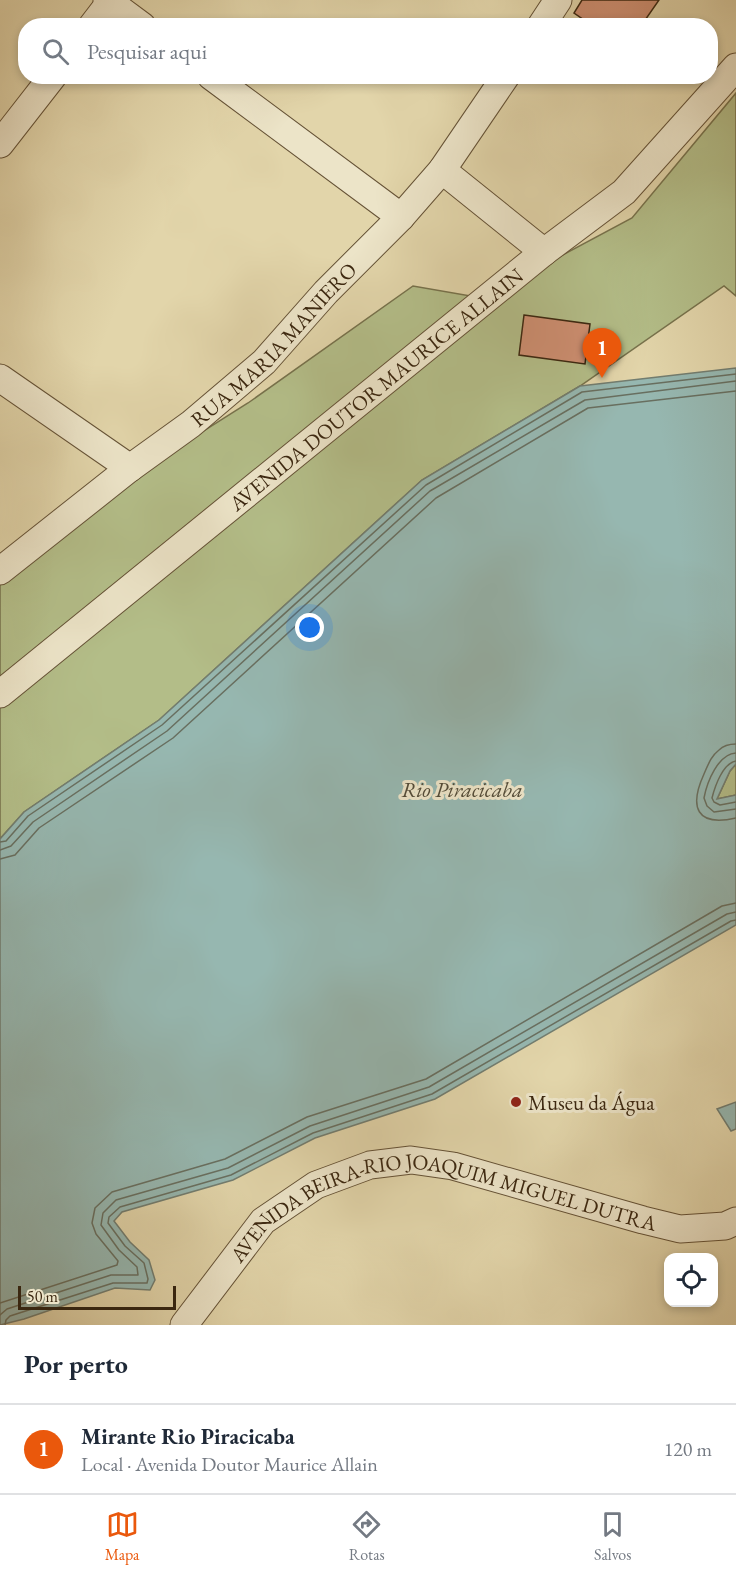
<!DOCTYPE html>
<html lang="pt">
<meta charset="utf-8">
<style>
:root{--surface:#fff;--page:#f2f2f3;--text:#1f2937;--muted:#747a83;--line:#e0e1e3;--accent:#ea580c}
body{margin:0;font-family:"EB Garamond",serif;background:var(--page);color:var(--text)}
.controls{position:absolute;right:18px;bottom:18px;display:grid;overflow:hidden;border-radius:12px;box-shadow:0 3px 9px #0003}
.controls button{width:54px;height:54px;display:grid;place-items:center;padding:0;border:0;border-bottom:2px solid var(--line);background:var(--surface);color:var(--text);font:30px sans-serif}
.scale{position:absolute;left:18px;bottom:15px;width:158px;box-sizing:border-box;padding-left:6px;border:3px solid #3b2710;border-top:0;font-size:16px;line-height:21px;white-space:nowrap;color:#3b2710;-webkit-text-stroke:4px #ece4c8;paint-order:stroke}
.you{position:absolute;left:310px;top:628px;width:21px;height:21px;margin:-15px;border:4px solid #fff;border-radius:50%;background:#1a73e8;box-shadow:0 0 0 9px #1a73e833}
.badge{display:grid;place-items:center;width:39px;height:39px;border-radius:50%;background:var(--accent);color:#fff;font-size:20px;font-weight:700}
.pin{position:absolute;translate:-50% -50px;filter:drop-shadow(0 2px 3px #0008)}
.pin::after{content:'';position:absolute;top:32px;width:21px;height:18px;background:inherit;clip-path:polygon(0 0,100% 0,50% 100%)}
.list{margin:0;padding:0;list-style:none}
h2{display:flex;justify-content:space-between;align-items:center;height:78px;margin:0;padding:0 24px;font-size:26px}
h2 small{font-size:20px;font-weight:400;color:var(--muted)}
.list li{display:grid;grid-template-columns:39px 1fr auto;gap:18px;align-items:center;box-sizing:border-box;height:90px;padding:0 24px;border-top:2px solid var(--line)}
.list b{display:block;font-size:22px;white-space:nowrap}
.list p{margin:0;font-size:20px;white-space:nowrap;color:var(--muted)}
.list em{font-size:20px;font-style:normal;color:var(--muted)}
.icon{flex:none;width:33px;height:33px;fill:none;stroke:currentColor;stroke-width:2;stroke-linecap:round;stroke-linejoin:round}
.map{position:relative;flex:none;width:736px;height:1325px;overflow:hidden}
.search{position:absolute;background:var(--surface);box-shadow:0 3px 9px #0003;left:18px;right:18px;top:18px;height:66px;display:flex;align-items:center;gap:15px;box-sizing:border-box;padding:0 21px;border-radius:24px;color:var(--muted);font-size:22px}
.sheet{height:168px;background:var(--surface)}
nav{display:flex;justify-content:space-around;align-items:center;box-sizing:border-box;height:84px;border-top:2px solid var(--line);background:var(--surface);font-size:16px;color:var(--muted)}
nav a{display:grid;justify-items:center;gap:3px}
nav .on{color:var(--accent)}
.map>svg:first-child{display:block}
.green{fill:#b3bd88;stroke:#77724c;stroke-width:1.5}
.water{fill:#96b7b0;stroke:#727d70;stroke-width:1.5}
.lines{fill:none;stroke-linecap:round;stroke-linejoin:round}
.shore{stroke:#686f60;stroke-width:1.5}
.building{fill:#ce8f72;stroke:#3b2710;stroke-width:1.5}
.minor-casing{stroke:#655236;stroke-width:29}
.minor{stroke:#ece4c8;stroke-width:27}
.poi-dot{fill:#8f2418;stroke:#ece4c8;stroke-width:2}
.labels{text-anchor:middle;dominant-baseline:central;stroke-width:6;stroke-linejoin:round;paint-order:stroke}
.street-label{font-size:21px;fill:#3b2710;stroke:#ece4c8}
.poi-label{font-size:21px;fill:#3b2710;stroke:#ece4c8;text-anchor:start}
.water-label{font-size:22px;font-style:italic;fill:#524b38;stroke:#ece4c8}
</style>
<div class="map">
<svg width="736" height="1325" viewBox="0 0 736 1325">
<rect width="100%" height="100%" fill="#e2d5aa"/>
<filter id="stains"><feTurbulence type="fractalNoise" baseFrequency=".00333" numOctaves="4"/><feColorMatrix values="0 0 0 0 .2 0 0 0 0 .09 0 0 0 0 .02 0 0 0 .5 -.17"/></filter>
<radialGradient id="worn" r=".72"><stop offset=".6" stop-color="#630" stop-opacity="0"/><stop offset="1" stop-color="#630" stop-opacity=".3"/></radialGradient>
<path class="green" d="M736,93V296L724,286L580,386L422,480L159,720L24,812L0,839V581L148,466L248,403L413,286L482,298L632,218Z
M736,764V795L717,799L730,771Z"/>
<path class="water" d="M736,368V764L730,771L717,799L736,795V925L435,1099L315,1138L233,1180L122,1212L114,1221L130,1242L149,1260L155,1280L150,1290L115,1288L24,1319L0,1325V839L24,812L159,720L422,480L580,386Z
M736,1102V1129L731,1131L717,1109Z"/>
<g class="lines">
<path class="shore" d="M736,744C729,744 724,745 719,750C711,756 708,765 704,774C689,807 696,827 736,818
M736,753C718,754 707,782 704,798L707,806L714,812L736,809
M736,761C723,763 715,786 712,798L714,802L720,805L736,802
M0,842L6,841L28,816L162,725L426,485L582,392L736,374
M0,850L11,846L33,822L167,731L430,491L585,400L736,381
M0,859L15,855L39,828L173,738L436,498L588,408L736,391
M0,1303L117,1265L118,1261L96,1234L92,1223L95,1208L112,1192L225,1159L307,1117L426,1079L722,906L736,903
M0,1315L7,1309L111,1275H138L137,1267L119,1250L101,1225L103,1213L116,1200L228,1168L310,1126L429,1087L727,914L736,912
M5,1325L6,1320L10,1316L113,1283H147L148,1279L144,1263L125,1246L108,1223L109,1217L120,1207L231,1175L313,1133L432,1094L731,921L736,920"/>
</g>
<path class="building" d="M582,0H659L641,26H593L574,13Z
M524,315L590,324L585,364L519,355Z"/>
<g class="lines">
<g class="minor-casing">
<g id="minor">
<path d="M107,0L142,26"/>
<path d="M92,26L112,0"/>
<path d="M541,26L558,0"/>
<path d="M211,76L401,217"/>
<path d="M0,144L53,76"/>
<path d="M442,170L544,252"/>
<path d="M0,378L130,468"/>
<path id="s1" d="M0,571L130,468L191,424L264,362L326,292L401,217L442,170L506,76"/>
<path id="s2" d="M0,694L544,252L624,192L736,67"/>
<path id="s3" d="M184,1325L263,1221L316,1185L370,1165L411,1160L453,1166L643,1220L680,1229L725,1226L736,1221"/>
</g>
</g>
<use href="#minor" class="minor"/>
</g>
<circle class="poi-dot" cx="516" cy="1102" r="6"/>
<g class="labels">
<g class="street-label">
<text stroke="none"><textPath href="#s1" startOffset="356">RUA MARIA MANIERO</textPath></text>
<text stroke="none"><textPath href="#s2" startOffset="484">AVENIDA DOUTOR MAURICE ALLAIN</textPath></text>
<text stroke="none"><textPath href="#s3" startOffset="315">AVENIDA BEIRA-RIO JOAQUIM MIGUEL DUTRA</textPath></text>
</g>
<g class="poi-label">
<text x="528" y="1102">Museu da Água</text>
</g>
<g class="water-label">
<text x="462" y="789">Rio Piracicaba</text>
</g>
</g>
<rect width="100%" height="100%" filter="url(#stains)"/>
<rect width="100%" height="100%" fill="url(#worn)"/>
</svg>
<div class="controls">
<button><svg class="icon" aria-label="locate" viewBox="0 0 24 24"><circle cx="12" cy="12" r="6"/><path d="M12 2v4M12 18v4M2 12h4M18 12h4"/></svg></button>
</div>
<div class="scale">50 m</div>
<div class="you"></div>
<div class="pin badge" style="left:602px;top:378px">1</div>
<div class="search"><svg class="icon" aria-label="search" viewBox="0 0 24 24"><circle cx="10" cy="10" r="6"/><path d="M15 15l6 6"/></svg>Pesquisar aqui</div>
</div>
<section class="sheet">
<h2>Por perto<small></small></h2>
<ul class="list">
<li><span class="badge">1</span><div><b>Mirante Rio Piracicaba</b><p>Local · Avenida Doutor Maurice Allain</p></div><em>120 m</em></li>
</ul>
</section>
<nav>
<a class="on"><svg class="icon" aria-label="map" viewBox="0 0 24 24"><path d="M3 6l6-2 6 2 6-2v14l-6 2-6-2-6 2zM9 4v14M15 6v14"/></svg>Mapa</a>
<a><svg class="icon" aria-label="directions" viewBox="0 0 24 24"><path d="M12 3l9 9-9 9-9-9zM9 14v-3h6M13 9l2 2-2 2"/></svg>Rotas</a>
<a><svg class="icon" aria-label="saved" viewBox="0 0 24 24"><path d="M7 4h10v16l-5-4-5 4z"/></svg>Salvos</a>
</nav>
